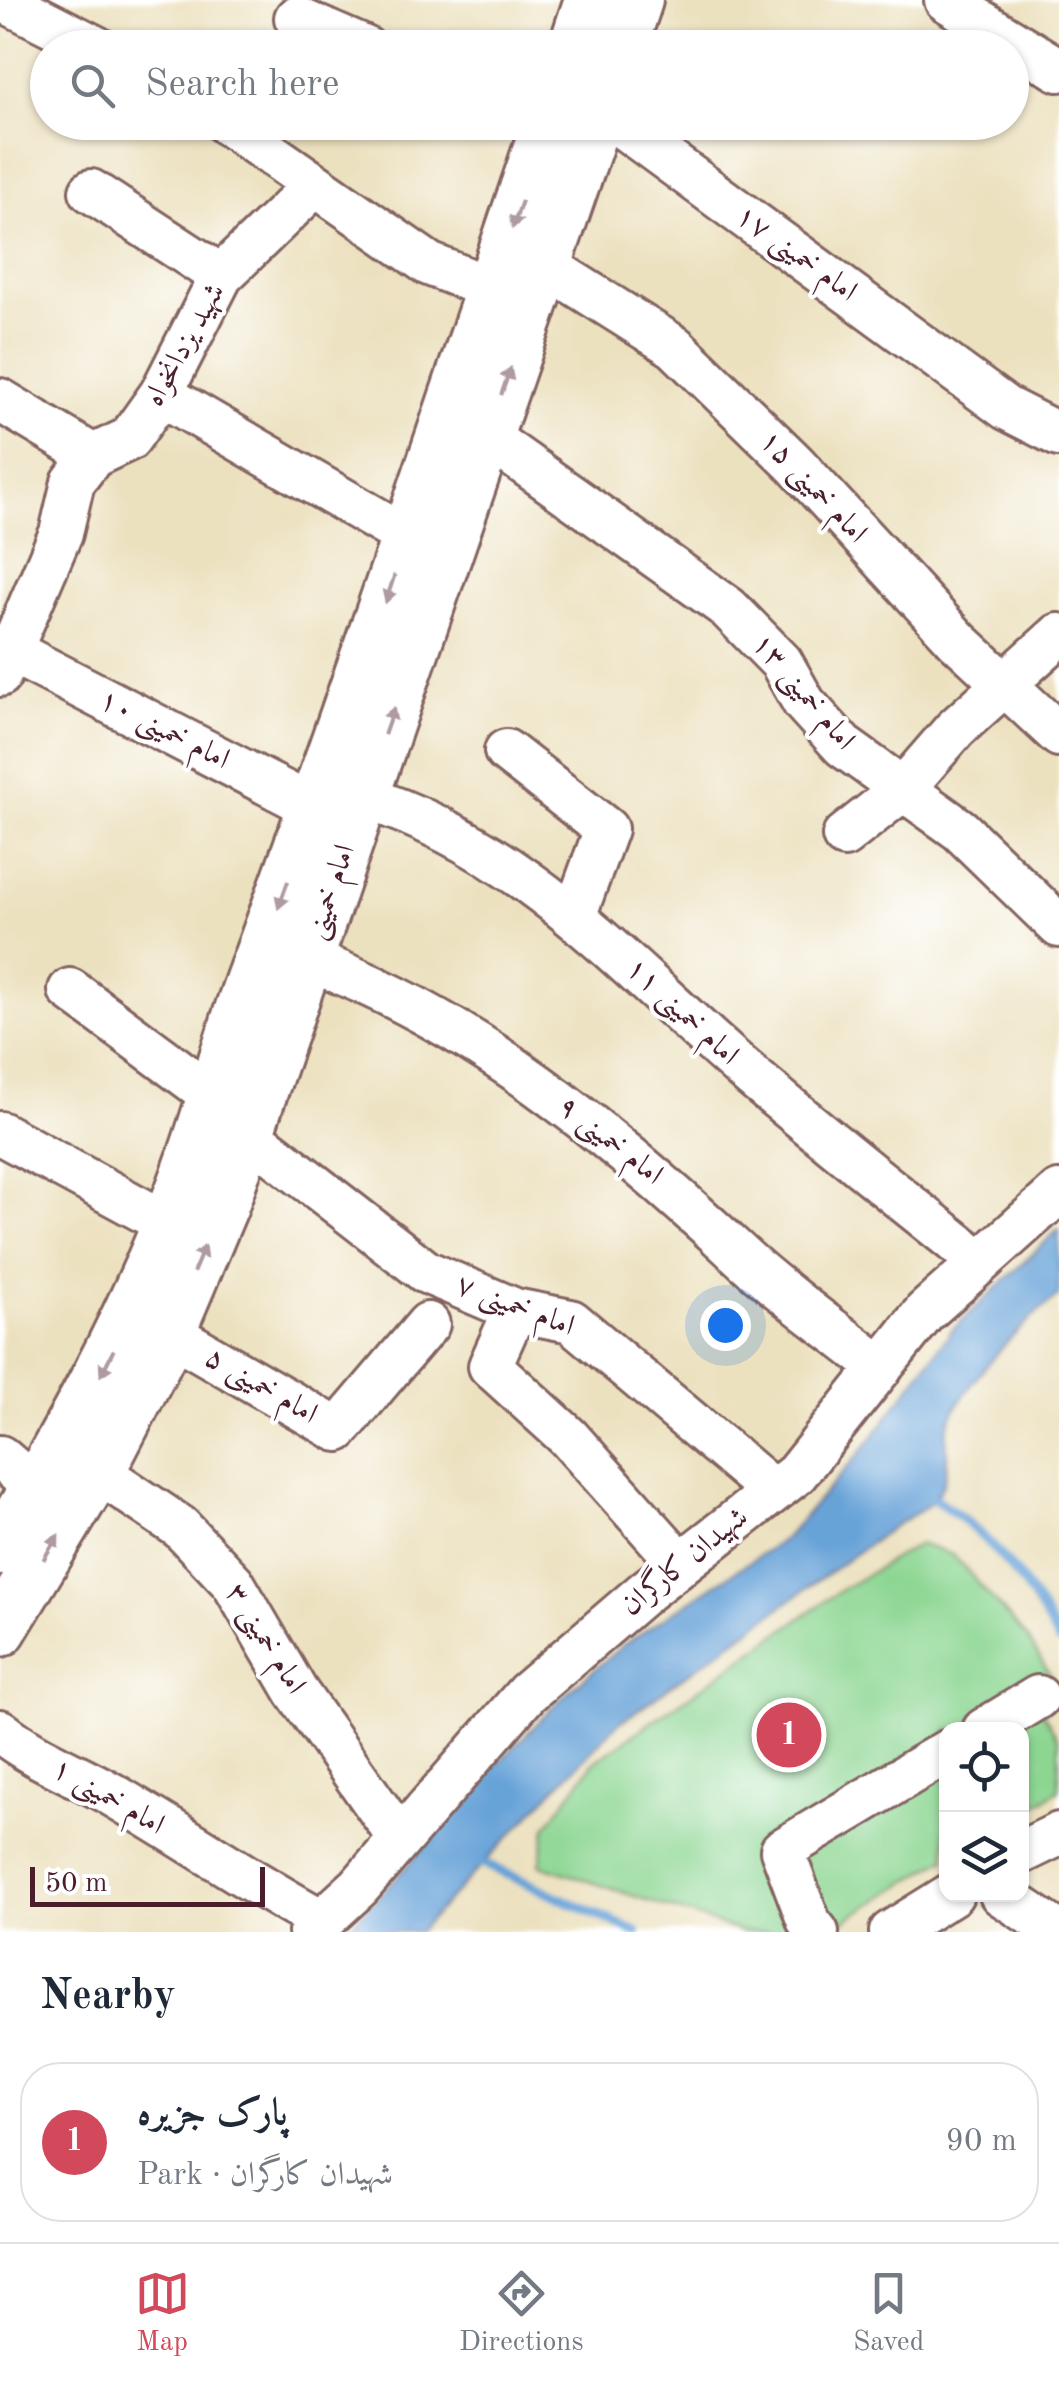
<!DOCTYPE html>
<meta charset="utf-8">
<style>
:root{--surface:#fff;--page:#f6f6f7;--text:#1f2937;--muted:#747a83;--line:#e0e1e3;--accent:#d1495b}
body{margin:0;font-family:"Old Standard TT",Amiri,serif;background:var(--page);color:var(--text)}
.controls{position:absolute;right:30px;bottom:30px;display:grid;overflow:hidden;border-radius:20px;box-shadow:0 2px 8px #0004}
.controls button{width:90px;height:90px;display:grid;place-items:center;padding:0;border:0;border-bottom:2px solid var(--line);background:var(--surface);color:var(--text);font:50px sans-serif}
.scale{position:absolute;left:30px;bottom:25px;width:235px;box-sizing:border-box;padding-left:10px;border:5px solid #4a1f2b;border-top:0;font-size:28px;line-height:35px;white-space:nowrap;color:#4a1f2b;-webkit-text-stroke:8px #fff;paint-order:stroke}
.you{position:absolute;left:725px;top:1325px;width:35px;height:35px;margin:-25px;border:8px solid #fff;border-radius:50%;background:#1a73e8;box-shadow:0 0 0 15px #1a73e833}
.badge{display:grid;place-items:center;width:65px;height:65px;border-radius:50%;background:var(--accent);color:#fff;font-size:32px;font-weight:700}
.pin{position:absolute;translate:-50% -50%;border:5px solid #fff;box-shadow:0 2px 10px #0006}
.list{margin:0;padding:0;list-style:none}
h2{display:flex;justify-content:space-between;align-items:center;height:130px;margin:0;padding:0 40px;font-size:42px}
h2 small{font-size:32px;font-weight:400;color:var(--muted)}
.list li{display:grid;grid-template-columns:65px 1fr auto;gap:30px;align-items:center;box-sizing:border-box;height:160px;margin:0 20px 20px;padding:0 20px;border:2px solid var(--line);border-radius:40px}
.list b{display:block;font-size:38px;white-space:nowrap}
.list p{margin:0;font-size:32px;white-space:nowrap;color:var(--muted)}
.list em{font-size:32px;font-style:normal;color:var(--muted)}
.icon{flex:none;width:55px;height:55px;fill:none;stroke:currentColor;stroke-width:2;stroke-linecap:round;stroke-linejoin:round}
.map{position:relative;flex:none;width:1059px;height:1932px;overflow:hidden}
.search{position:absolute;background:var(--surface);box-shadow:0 2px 8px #0004;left:30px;right:30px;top:30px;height:110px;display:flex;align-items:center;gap:25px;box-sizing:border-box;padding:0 35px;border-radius:55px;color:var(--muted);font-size:38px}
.sheet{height:310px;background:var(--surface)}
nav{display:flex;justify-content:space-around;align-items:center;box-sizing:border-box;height:140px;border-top:2px solid var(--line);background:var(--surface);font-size:28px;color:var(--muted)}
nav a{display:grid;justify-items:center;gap:5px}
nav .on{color:var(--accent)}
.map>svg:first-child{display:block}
.green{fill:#8cd692;stroke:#6b7a5e;stroke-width:2.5}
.water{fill:#67a3d8;stroke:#586182;stroke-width:2.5}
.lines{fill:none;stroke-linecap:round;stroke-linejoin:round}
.stream{stroke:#67a3d8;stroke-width:10}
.minor-casing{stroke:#83635f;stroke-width:48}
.major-casing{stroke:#83635f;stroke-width:58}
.minor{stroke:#fff;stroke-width:42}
.major{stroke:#fff;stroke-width:52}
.oneway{fill:#ae9aa0}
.labels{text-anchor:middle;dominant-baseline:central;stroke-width:8;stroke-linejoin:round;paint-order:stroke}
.street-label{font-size:30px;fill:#4a1f2b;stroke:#fff}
</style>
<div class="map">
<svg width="1059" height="1932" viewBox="0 0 1059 1932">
<rect width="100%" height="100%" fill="#fff"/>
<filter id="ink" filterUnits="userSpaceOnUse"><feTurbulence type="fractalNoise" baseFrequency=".01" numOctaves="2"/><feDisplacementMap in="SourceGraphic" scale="20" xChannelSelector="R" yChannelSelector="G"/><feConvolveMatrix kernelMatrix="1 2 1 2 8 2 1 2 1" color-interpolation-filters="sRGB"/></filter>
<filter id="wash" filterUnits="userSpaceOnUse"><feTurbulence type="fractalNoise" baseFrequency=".0048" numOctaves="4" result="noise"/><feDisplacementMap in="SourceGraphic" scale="40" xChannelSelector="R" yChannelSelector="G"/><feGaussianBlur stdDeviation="2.25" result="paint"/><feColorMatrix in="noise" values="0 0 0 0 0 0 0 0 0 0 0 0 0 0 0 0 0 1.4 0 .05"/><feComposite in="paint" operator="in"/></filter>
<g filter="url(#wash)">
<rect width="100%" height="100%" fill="#ece1bf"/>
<path class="green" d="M919,1544L953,1555L1027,1638L1059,1689V1699L1043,1713L1059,1740V1790L1022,1813V1730H946V1858L826,1932H742L540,1865L546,1827L594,1762L841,1590Z"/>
<path class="water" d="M1059,1229V1296C1024,1320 962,1386 948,1426C945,1435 947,1448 947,1457C947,1499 927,1507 894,1526L615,1726L418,1932H344L410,1863L467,1794L567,1693L623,1645L784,1539L867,1445L952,1330Z"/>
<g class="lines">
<path class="stream" d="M924,1493C984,1526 1027,1581 1059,1641
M473,1859L636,1932"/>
</g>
</g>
<g filter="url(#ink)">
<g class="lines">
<g class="minor-casing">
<path id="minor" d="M3,0L97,48
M946,0L1059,70
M296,18L365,48
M225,122L429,264L492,289
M616,122L1006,408L1059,435
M91,191L221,276
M545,265L675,347L795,464L958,641L1059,735
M161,394L407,537
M0,400L93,456
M486,436L728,608L781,662L804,703L843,746L960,830L1059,926
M13,652L315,808
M0,675L61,533L73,482L93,456L129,439L161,394L221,276L315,185
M506,751L606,829L574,917
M363,797C526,849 619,962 743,1069C820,1135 901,1198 980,1262
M844,836L903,789L955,729L1059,635
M308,960C472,1019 613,1137 739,1254C783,1295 834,1330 881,1368
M70,990L213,1096
M0,1133L168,1224
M247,1133L426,1272L515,1310L571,1321L773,1491
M515,1310L490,1366L568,1437L681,1564
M168,1332L338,1430L428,1324
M0,1457L37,1489
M97,1471L180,1527L233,1583L296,1691L399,1838
M984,1730L1038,1697
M0,1731C35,1759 75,1773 113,1795C183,1836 250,1882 322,1921
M1022,1852L1059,1834
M1001,1894L1058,1932
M310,1932L359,1887L527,1693L646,1591L796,1474L925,1312L1059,1192
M817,1932L809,1922L782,1850L946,1752
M891,1932L952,1894"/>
</g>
<g class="major-casing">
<path id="major" d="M575,48L591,0
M620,48L636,0
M0,1549C70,1434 133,1319 181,1193C209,1121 227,1046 254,974C358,692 452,407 549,122
M0,1630L110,1449L161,1350L222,1205L594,122"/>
</g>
<use href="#minor" class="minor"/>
<use href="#major" class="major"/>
</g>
<defs><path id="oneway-solid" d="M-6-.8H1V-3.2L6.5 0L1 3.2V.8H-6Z" transform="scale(2.5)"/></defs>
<g class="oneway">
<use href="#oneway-solid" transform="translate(517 215) rotate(109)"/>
<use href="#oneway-solid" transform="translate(506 381) rotate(-71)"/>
<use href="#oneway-solid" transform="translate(390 589) rotate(108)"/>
<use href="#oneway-solid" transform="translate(389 721) rotate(-71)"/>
<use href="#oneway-solid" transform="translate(283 895) rotate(110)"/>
<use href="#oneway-solid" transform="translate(199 1259) rotate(-67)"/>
<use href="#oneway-solid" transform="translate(107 1363) rotate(117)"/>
<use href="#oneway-solid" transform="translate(51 1547) rotate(-59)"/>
</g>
</g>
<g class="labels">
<g class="street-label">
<text transform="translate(796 254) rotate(36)">امام خمینی ۱۷</text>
<text transform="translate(185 345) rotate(-61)">شهید یزدانخواه</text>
<text transform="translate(813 487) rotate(47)">امام خمینی ۱۵</text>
<text transform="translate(803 692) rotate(50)">امام خمینی ۱۳</text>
<text transform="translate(164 730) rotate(27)">امام خمینی ۱۰</text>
<text transform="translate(331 892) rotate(-71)">امام خمینی</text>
<text transform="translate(682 1012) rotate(43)">امام خمینی ۱۱</text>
<text transform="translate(610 1141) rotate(38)">امام خمینی ۹</text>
<text transform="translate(515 1306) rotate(21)">امام خمینی ۷</text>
<text transform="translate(261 1386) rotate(30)">امام خمینی ۵</text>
<text transform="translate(685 1562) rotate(-39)">شهیدان کارگران</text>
<text transform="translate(265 1639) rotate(58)">امام خمینی ۳</text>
<text transform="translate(108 1797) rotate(30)">امام خمینی ۱</text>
</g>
</g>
</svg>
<div class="controls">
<button><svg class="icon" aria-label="locate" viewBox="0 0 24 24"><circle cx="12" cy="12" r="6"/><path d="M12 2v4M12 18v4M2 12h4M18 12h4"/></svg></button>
<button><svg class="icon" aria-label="layers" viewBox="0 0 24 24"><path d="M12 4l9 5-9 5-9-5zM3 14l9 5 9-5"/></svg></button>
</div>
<div class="scale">50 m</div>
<div class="you"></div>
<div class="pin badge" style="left:789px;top:1735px">1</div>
<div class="search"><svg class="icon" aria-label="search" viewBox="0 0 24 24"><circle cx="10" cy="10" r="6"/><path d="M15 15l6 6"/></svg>Search here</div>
</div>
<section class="sheet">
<h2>Nearby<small></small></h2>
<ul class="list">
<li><span class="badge">1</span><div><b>پارک جزیره</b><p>Park · شهیدان کارگران</p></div><em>90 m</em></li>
</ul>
</section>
<nav>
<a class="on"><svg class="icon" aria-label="map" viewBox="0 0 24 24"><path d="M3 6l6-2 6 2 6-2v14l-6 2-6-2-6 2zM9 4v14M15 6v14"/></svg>Map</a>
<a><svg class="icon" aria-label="directions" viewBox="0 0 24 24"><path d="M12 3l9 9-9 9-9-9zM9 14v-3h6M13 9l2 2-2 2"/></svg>Directions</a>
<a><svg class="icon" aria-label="saved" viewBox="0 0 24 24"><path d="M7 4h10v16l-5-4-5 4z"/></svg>Saved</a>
</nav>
